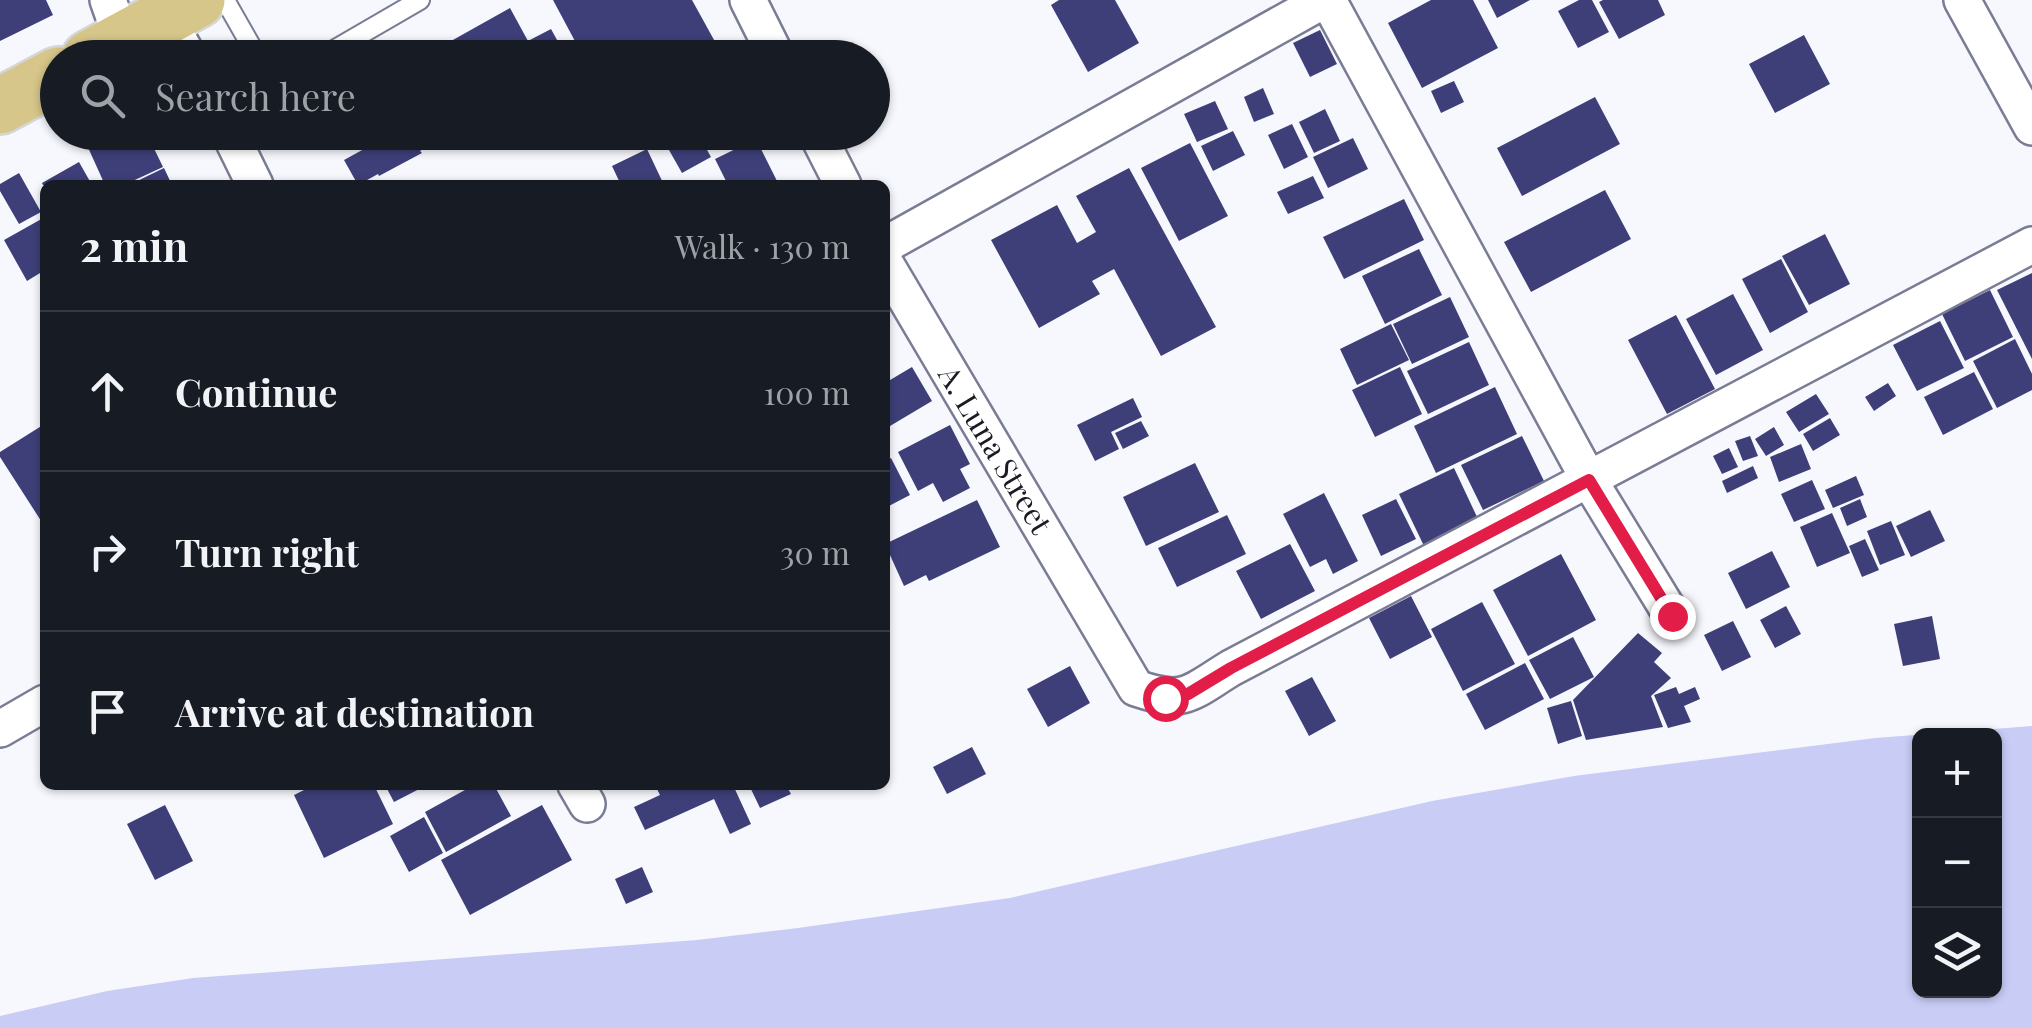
<!DOCTYPE html>
<meta charset="utf-8">
<style>
:root{--surface:#171b24;--page:#20242c;--text:#f1f3f6;--muted:#9ea1a6;--line:#363941}
body{margin:0;font-family:"Playfair Display",serif;background:var(--page);color:var(--text)}
.controls{position:absolute;right:30px;bottom:30px;display:grid;overflow:hidden;border-radius:15px;box-shadow:0 2px 8px #0004}
.controls button{width:90px;height:90px;display:grid;place-items:center;padding:0;border:0;border-bottom:2px solid var(--line);background:var(--surface);color:var(--text);font:50px sans-serif}
.stop{position:absolute;width:30px;height:30px;margin:-22px;border:8px solid #e11d48;border-radius:50%;background:#fff}
.stop.end{background:#e11d48;border-color:#fff;box-shadow:0 2px 10px #0008}
.list{margin:0;padding:0;list-style:none}
h2{display:flex;justify-content:space-between;align-items:center;height:130px;margin:0;padding:0 40px;font-size:42px}
h2 small{font-size:32px;font-weight:400;color:var(--muted)}
.list li{display:grid;grid-template-columns:65px 1fr auto;gap:30px;align-items:center;box-sizing:border-box;height:160px;padding:0 40px;border-top:2px solid var(--line)}
.list b{display:block;font-size:38px;white-space:nowrap}
.list em{font-size:32px;font-style:normal;color:var(--muted)}
.icon{flex:none;width:55px;height:55px;fill:none;stroke:currentColor;stroke-width:2;stroke-linecap:round;stroke-linejoin:round}
.map{position:relative;flex:none;width:2032px;height:1028px;overflow:hidden}
.search{position:absolute;background:var(--surface);box-shadow:0 2px 8px #0004;left:40px;top:40px;width:850px;height:110px;display:flex;align-items:center;gap:25px;box-sizing:border-box;padding:0 35px;border-radius:55px;color:var(--muted);font-size:38px}
.panel{position:absolute;background:var(--surface);box-shadow:0 2px 8px #0004;left:40px;top:180px;width:850px;height:610px;border-radius:15px}
.map>svg:first-child{display:block}
.water{fill:#c9cdf6;fill-rule:evenodd}
.building{fill:#3e3f78}
.lines{fill:none;stroke-linecap:round;stroke-linejoin:round}
.lane-casing{stroke:#7a7c95;stroke-width:22}
.street-casing{stroke:#7a7c95;stroke-width:40}
.primary-casing{stroke:#d6d6d7;stroke-width:60}
.lane{stroke:#fff;stroke-width:18}
.street{stroke:#fff;stroke-width:35}
.primary{stroke:#d6c689;stroke-width:55}
.route{stroke:#e11d48;stroke-width:12}
.labels{text-anchor:middle;dominant-baseline:central;stroke-width:10;stroke-linejoin:round;paint-order:stroke}
.street-label{font-size:30px;fill:#191a23;stroke:#fff}
</style>
<div class="map">
<svg width="2032" height="1028" viewBox="0 0 2032 1028">
<rect width="100%" height="100%" fill="#f7f8fd"/>
<path class="water" d="M2032,726V1028H0V1016L107,991L193,978L697,940L798,928L1010,898L1432,801L1574,776L1875,738ZM1920,736H1994V990H1920Z"/>
<path class="building" d="M0,0H46L53,15L0,41Z
M553,0H692L724,58H584Z
M1059,0H1115L1139,43L1088,72L1051,5Z
M1431,0H1473L1498,48L1422,88L1388,23Z
M1488,0H1530L1497,18Z
M1579,0H1592L1609,32L1578,48L1558,11Z
M1603,0H1658L1665,15L1619,39L1599,2Z
M510,8L528,41L551,29L567,58H439L435,50Z
M1320,30L1337,64L1310,77L1293,43Z
M1804,35L1830,84L1775,113L1749,64Z
M1454,81L1464,102L1441,113L1431,91Z
M1263,88L1274,114L1254,122L1244,97Z
M1595,97L1620,144L1522,196L1497,148Z
M1215,101L1228,129L1197,142L1184,114Z
M1325,109L1340,141L1314,153L1299,122Z
M1292,124L1308,157L1284,169L1268,135Z
M1233,131L1245,155L1213,171L1201,146Z
M81,132H146L163,167L124,185H105Z
M354,132H425L432,144L420,151L422,153L379,176L378,174L358,185L344,160L364,149Z
M698,134L711,157L682,173L669,150Z
M1353,138L1368,169L1328,188L1313,157Z
M756,139L779,185H728L715,159Z
M1190,143L1228,216L1179,241L1141,168Z
M647,149L664,185H621L612,166Z
M79,162L92,185H43L42,183Z
M164,168L172,185H129Z
M1129,168L1216,327L1161,356L1114,269L1092,281L1100,294L1039,328L991,240L1057,205L1077,243L1096,232L1076,196Z
M19,173L41,212L19,224L0,191V184Z
M1313,176L1324,198L1288,214L1277,192Z
M1605,190L1631,239L1531,292L1504,242Z
M1404,199L1424,240L1344,279L1323,237Z
M45,217V270L27,281L4,240Z
M1825,234L1850,284L1809,305L1782,256Z
M1419,249L1442,295L1385,324L1362,276Z
M1781,259L1808,312L1770,333L1742,279Z
M2032,273V359L1997,290Z
M1990,290L2013,337L1965,361L1942,314Z
M1733,294L1763,350L1716,375L1686,319Z
M1450,297L1469,337L1412,364L1393,324Z
M1676,315L1715,389L1667,414L1628,340Z
M1940,321L1964,368L1917,391L1893,345Z
M1391,324L1409,360L1357,385L1340,349Z
M2015,339L2032,374V390L1997,408L1973,361Z
M1469,342L1489,385L1428,414L1407,371Z
M912,367L932,401L885,429V383Z
M1400,367L1422,414L1375,437L1352,390Z
M1974,372L1993,409L1943,435L1924,397Z
M1888,383L1896,396L1874,411L1865,397Z
M1495,387L1517,434L1436,473L1414,426Z
M1816,394L1829,414L1799,432L1786,412Z
M1133,398L1142,417L1111,432L1119,449L1095,461L1077,425Z
M1830,418L1840,435L1813,451L1803,434Z
M1141,421L1149,436L1123,449L1115,433Z
M43,425L45,428V527L0,457V452Z
M950,425L970,464L960,469L970,488L943,502L933,483L918,491L898,452Z
M1774,427L1784,445L1766,456L1755,439Z
M1522,436L1544,481L1483,510L1461,465Z
M1750,436L1758,456L1743,461L1735,441Z
M1801,444L1811,469L1779,482L1770,457Z
M1729,448L1738,467L1722,474L1713,456Z
M891,458L910,495L885,508V461Z
M1195,463L1219,512L1146,546L1123,497Z
M1753,466L1758,478L1727,493L1722,481Z
M1454,468L1478,519L1424,546L1399,494Z
M1856,476L1864,495L1833,508L1825,490Z
M1812,480L1825,509L1794,522L1781,494Z
M1324,493L1358,561L1333,574L1326,559L1310,567L1283,514Z
M1396,499L1416,539L1381,556L1362,515Z
M1860,499L1867,517L1847,526L1840,508Z
M977,500L1000,547L929,581L926,575L904,586L885,544Z
M1930,510L1945,541L1911,557L1896,526Z
M1832,513L1850,553L1817,567L1800,527Z
M1227,515L1246,554L1177,587L1158,548Z
M1891,521L1905,555L1880,565L1867,531Z
M1865,539L1879,570L1862,577L1849,546Z
M1290,544L1315,591L1261,619L1236,571Z
M1772,551L1790,587L1746,609L1728,573Z
M1561,554L1596,620L1528,656L1493,590Z
M1411,596L1432,637L1390,659L1369,618Z
M1482,602L1515,664L1463,691L1431,629Z
M1786,606L1801,634L1775,648L1760,620Z
M1932,616L1940,659L1903,666L1894,624Z
M1733,621L1751,657L1722,671L1704,635Z
M1638,633L1662,653L1654,662L1671,678L1651,696L1663,727L1586,740L1573,700Z
M1573,637L1594,677L1550,699L1529,660Z
M1525,663L1544,699L1485,730L1466,694Z
M1070,666L1090,703L1048,727L1027,689Z
M1312,677L1336,721L1309,736L1285,691Z
M1676,687L1679,694L1695,687L1700,699L1684,706L1691,722L1668,728L1654,695Z
M1571,701L1582,736L1558,744L1547,708Z
M972,747L986,774L947,794L933,767Z
M314,785H374L393,824L324,858L294,795Z
M385,785H427L394,802Z
M474,785H494L511,816L446,852L425,812Z
M655,785H733L751,824L730,834L714,799L645,830L634,807L660,795Z
M749,785H786L791,794L760,808Z
M165,805L193,861L155,880L127,824Z
M542,805L572,860L470,915L441,860Z
M424,817L443,853L409,872L390,836Z
M642,867L653,892L626,904L615,879Z"/>
<g class="lines">
<g class="lane-casing">
<path id="lane" d="M225,0L258,58
M320,58L420,0"/>
</g>
<g class="street-casing">
<path id="street" d="M108,0L122,40
M748,0L777,58
M1328,0L1589,480L1672,616
M1962,0L2032,127
M166,17L189,58
M229,132L255,185
M816,132L843,185
M885,245L1324,0
M885,263L1136,688C1185,705 1190,693 1231,668L2032,245
M0,729L45,703
M576,785L587,804"/>
</g>
<g class="primary-casing">
<path id="primary" d="M90,58L197,0
M0,106L58,75"/>
</g>
<use href="#lane" class="lane"/>
<use href="#street" class="street"/>
<use href="#primary" class="primary"/>
</g>
<g class="lines">
<path class="route" d="M1165,698L1188,694L1231,668L1589,480L1672,616"/>
</g>
<g class="labels">
<g class="street-label">
<text transform="translate(996 449) rotate(59)">A. Luna Street</text>
</g>
</g>
</svg>
<div class="controls">
<button>+</button>
<button>−</button>
<button><svg class="icon" aria-label="layers" viewBox="0 0 24 24"><path d="M12 4l9 5-9 5-9-5zM3 14l9 5 9-5"/></svg></button>
</div>
<div class="stop" style="left:1165px;top:698px"></div>
<div class="stop end" style="left:1672px;top:616px"></div>
<div class="search"><svg class="icon" aria-label="search" viewBox="0 0 24 24"><circle cx="10" cy="10" r="6"/><path d="M15 15l6 6"/></svg>Search here</div>
<section class="panel">
<h2>2 min<small>Walk · 130 m</small></h2>
<ul class="list">
<li><svg class="icon" aria-label="ahead" viewBox="0 0 24 24"><path d="M12 20V5M6 11l6-6 6 6"/></svg><div><b>Continue</b></div><em>100 m</em></li>
<li><svg class="icon" aria-label="right" viewBox="0 0 24 24"><path d="M7 20v-9h11M14 6l5 5-5 5"/></svg><div><b>Turn right</b></div><em>30 m</em></li>
<li><svg class="icon" aria-label="arrive" viewBox="0 0 24 24"><path d="M6 21V4h12l-3 4 3 4H6"/></svg><div><b>Arrive at destination</b></div></li>
</ul>
</section>
</div>
